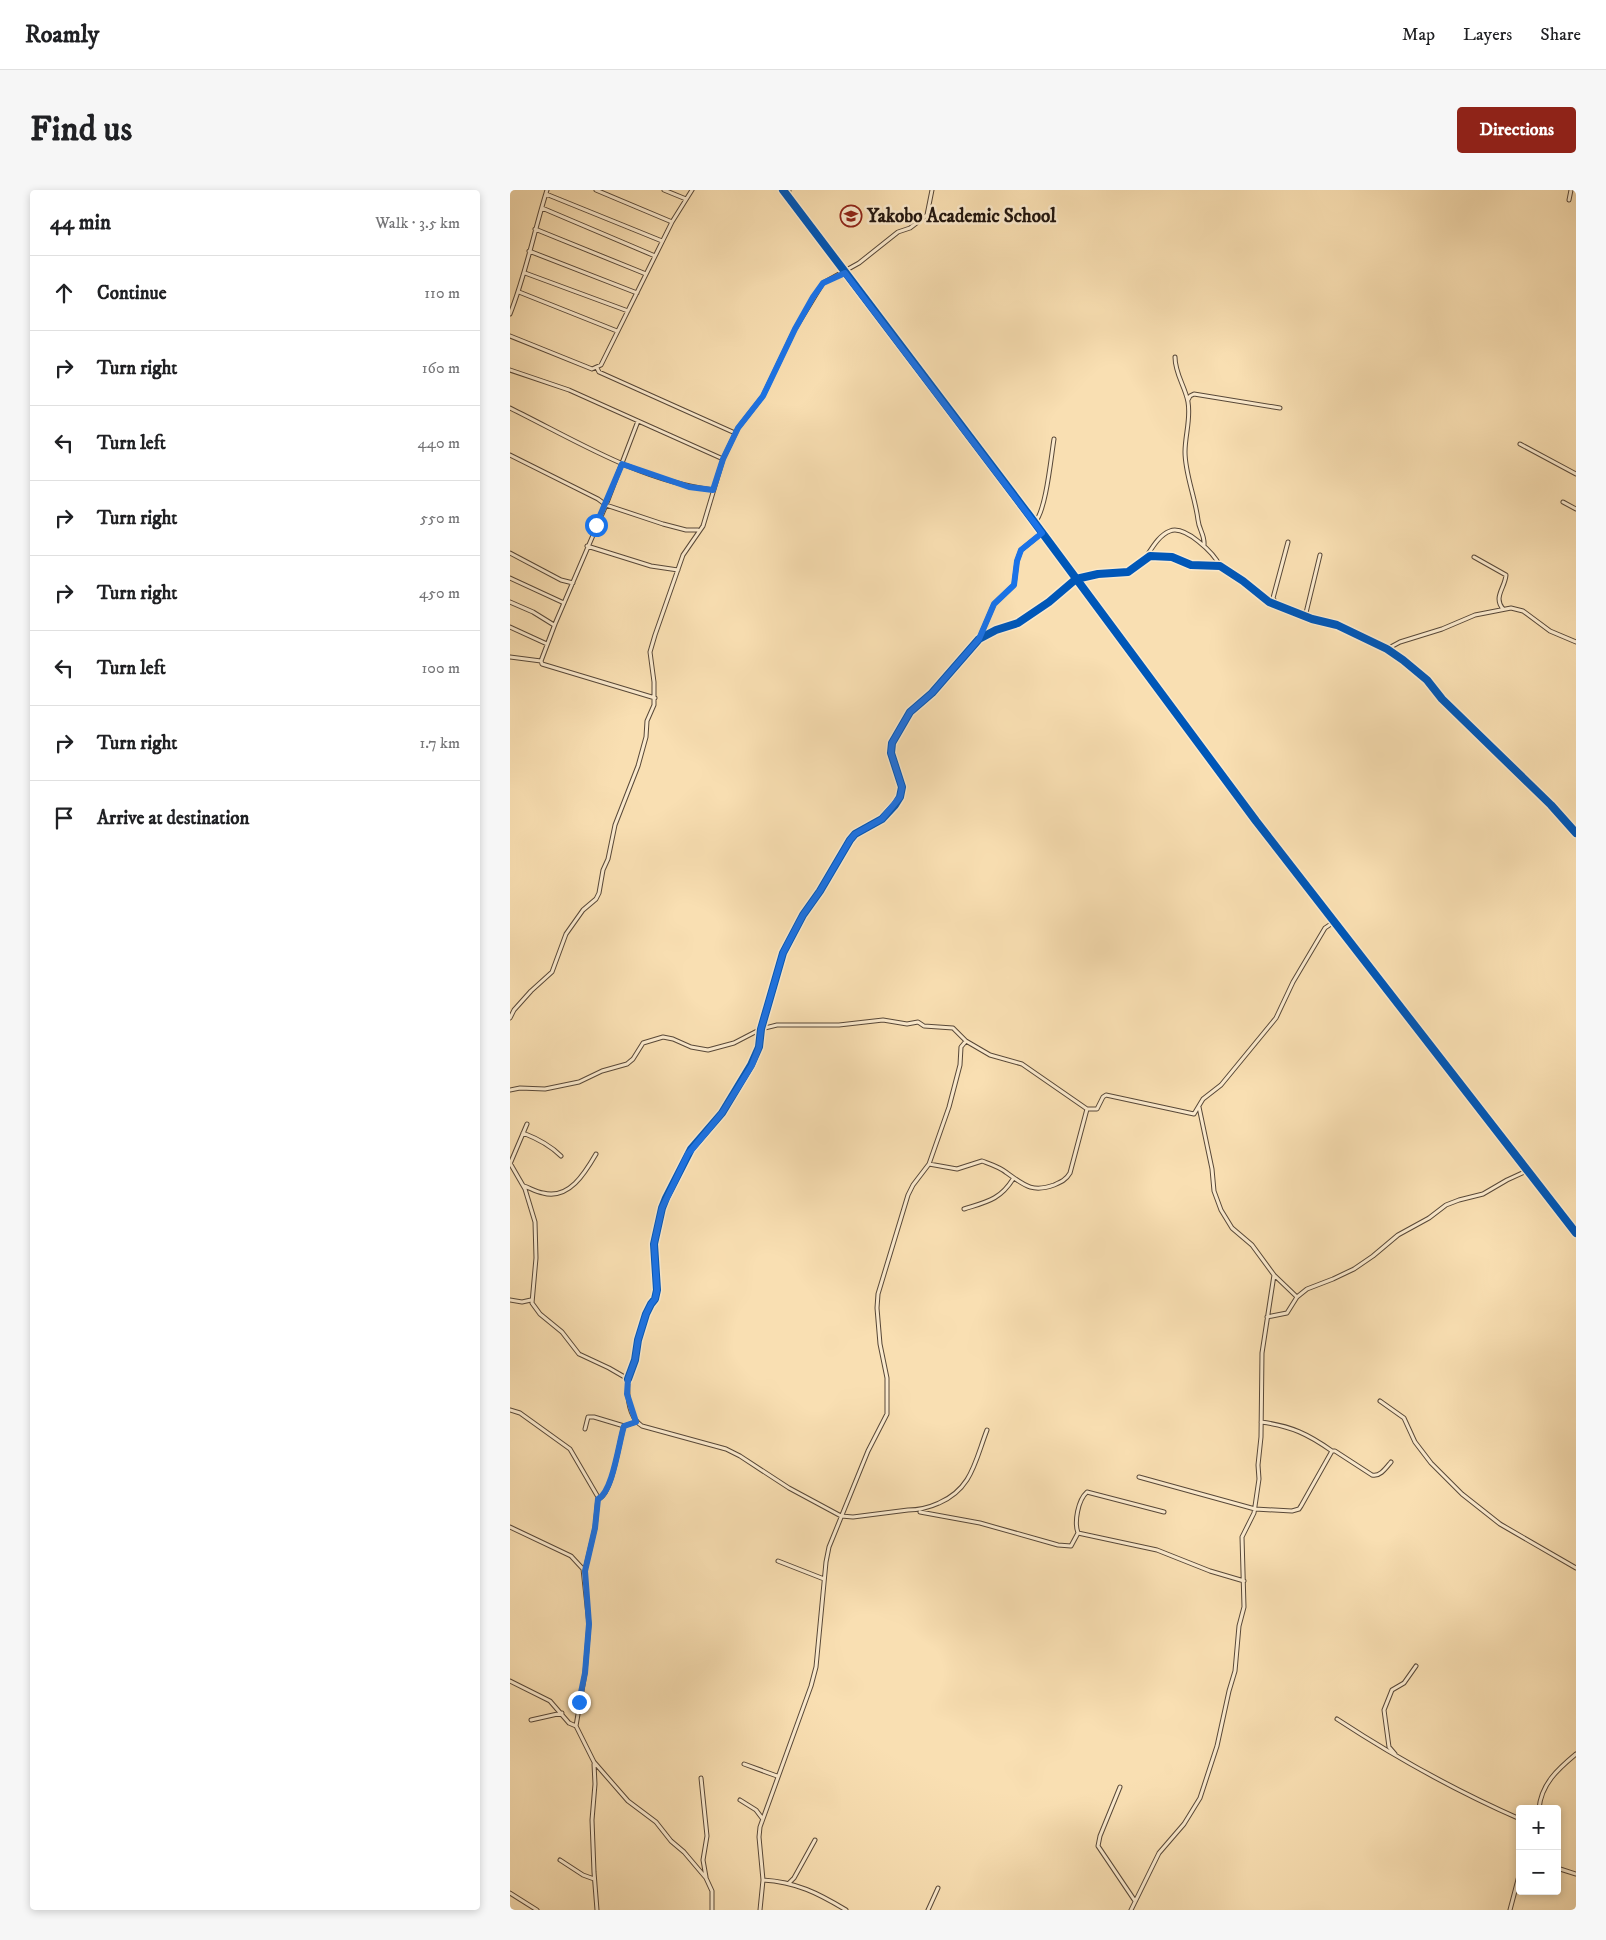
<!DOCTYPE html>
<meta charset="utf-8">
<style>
:root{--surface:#fff;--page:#f6f6f6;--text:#202124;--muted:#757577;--line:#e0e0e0;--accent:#8f2418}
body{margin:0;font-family:"IM FELL DW Pica",serif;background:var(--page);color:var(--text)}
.controls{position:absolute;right:15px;bottom:15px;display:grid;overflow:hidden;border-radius:5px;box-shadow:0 2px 8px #0003}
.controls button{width:45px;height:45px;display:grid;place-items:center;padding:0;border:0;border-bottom:1px solid var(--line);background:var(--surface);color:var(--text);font:25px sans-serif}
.stop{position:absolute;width:15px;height:15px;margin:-11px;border:4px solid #1a73e8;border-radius:50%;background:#fff}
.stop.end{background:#1a73e8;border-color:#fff;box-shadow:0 1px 5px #0008}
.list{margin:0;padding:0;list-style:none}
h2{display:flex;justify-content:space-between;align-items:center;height:65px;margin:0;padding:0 20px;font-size:21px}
h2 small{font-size:16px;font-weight:400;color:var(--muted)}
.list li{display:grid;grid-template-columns:32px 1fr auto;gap:15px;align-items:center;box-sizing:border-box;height:75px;padding:0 20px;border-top:1px solid var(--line)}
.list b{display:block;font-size:19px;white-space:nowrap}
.list em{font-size:16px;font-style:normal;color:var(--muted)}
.icon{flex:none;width:28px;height:28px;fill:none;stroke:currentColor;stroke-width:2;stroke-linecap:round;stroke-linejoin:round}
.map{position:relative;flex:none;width:1066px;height:1720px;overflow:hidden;border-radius:5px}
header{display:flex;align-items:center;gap:30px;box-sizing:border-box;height:70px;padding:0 25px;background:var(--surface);border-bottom:1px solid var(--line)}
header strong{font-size:24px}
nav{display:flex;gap:28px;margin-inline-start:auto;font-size:18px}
.intro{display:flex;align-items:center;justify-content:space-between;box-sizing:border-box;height:120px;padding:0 30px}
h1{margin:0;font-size:35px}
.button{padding:12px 22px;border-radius:5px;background:var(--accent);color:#fff;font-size:18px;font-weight:700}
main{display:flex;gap:30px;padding:0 30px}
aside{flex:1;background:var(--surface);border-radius:5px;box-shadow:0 2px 8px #0003}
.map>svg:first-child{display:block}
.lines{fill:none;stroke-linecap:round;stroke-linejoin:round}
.street-casing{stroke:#584838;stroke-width:5}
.secondary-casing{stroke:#22160f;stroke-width:6}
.street{stroke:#fbeacd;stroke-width:3}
.secondary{stroke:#fbeacd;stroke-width:4.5}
.cycleway-casing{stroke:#fbeacd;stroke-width:11}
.cycleway{stroke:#0057b8;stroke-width:8}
.route{stroke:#1a73e8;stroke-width:6}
.labels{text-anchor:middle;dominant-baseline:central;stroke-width:5;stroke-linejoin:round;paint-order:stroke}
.poi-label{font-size:19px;font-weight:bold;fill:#22160f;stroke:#fbeacd;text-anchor:start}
</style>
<header>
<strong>Roamly</strong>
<nav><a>Map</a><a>Layers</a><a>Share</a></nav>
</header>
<div class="intro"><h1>Find us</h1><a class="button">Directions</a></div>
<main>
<aside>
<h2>44 min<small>Walk · 3.5 km</small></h2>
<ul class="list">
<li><svg class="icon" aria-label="ahead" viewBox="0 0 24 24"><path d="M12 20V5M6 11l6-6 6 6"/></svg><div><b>Continue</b></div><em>110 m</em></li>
<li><svg class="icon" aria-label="right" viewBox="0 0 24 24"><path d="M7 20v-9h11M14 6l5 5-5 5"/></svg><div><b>Turn right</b></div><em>160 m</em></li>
<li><svg class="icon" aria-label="left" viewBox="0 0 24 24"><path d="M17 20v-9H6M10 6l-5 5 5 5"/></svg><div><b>Turn left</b></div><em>440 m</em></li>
<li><svg class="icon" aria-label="right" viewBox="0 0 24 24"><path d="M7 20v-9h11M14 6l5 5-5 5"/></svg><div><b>Turn right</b></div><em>550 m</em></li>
<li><svg class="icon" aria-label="right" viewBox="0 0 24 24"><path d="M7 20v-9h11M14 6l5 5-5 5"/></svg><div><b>Turn right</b></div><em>450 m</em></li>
<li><svg class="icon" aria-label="left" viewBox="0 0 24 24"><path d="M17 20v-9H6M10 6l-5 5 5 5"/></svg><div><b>Turn left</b></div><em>100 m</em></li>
<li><svg class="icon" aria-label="right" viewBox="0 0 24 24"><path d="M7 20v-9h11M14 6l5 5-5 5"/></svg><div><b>Turn right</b></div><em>1.7 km</em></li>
<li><svg class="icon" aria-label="arrive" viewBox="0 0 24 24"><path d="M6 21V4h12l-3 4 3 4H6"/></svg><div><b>Arrive at destination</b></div></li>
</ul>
</aside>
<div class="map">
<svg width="1066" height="1720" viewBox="0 0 1066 1720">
<rect width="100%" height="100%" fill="#f9dfb2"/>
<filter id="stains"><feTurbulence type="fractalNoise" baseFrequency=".004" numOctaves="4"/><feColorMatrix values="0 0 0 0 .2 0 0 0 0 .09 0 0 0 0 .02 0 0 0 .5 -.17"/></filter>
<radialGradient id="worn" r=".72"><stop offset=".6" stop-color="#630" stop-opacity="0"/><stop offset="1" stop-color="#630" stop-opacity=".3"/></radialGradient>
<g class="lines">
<g class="street-casing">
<path id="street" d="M86,0L162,32
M154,0L176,9
M36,4L152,51
M278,6L279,0
M1059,10L1061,0
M32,18L145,66
M25,39L136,84
M19,61L127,103
M15,83L118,121
M9,102L107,141
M0,124C16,84 24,41 37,0
M0,146L82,179L91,175L162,32L182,0
M665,167C665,184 675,196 678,212C681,229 675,245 675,262C675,284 685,306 688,330C689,340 695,345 694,355
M87,178L89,182L225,243
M0,180L59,200L213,269
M678,210L680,206L684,204L770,218
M0,218C65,250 130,291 203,300
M1010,254L1066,284
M0,265L88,309L96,315L153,334L176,340H188
M1053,312L1066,319
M525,332C536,321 541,267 544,249
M77,356L141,376L168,380
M0,363L51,390L63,393
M636,367C642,358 649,345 660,341C675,335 704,363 710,376
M964,367L996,385C995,398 983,407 993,419
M0,388L54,413
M0,412L23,422L44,435
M767,415L763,408L778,352
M795,427L810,365
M0,437L37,454
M469,449L484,414L504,395L507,371L511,360L532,343
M877,459L890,452L932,439L965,425L1001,418L1013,421L1040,441L1066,452
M0,467L31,471L32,474L145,508
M31,471L45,434L96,315L128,231
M0,828L4,820L21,801L42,782L56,744L73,720L86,709L89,703L93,680L98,669L105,635L128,576L136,547L137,531L144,515V492L140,462L145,445L173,365L193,336L213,269L228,238L253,206L285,139L313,93L349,73L388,42L400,38L417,25L422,0
M0,900L10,898L35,899L69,892L92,881L117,874L123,869L133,853L153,847L163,849L181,857L198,860L224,853L251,839L267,835H329L373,830L397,834L408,832L414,836L443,838L456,851L480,865L512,874L577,919H587L593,907L596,905L684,924L693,909L711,895L766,828L783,792L815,738L824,732
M689,917L702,979L704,1001L711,1020L722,1038L742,1055L764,1085L787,1107
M13,943C26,948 41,956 51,966
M0,973L15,999L25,1032L26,1068L22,1113L30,1124L52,1142L69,1164L99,1178L118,1189C117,1204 118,1227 132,1236L216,1259L230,1266L279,1298L331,1326L343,1327L398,1320C410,1320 418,1318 429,1313C462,1299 465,1271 477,1240
M0,974L17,934
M419,974L447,979L472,971C480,974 490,977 497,983C514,995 522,1003 544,995C551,992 556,990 560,983L577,919
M14,996C20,998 26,1002 33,1003C59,1010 75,983 86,964
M454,1019C476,1012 490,1010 503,989
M0,1110L12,1112L21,1110
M757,1127L777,1123L787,1107L797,1099L823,1089L844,1079L863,1066L888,1045L919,1028L936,1015L949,1010L973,1004L997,990L1019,980
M118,1189L125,1170L128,1150L136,1124L141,1114L145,1109L147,1100L144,1054L152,1018L156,1008L181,959L212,923L241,875L249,857L251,839L273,763L293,725L310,701L340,650L345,644L372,629L385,615L390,607L392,597L381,563L382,553L400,522L422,503L469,449L486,440L508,433L539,412L566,389L588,384L618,382L640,366L662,367L681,375L710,376L733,391L759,412L802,429L827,435L877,459L893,470L917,490L932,509L1041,615L1066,643
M870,1211L894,1228L905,1252L921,1273L952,1304L990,1334L1066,1378
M0,1220L10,1223L60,1259L88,1307L85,1338L75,1380
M751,1232C781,1236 798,1244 822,1261
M75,1239L78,1227H84L114,1236
M629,1287L745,1319L782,1321L789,1319L791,1316L822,1261H825L862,1285C870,1287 876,1278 881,1272
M89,1309C103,1302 109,1251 114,1236L126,1232
M410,1322L470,1333L548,1355L561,1356L568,1343L647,1360L700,1381L734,1391
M0,1337L61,1366L73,1379L79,1434L75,1483L66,1536L84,1572L118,1611L146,1632L161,1651L174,1662L196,1688L202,1701V1720
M568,1343C564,1332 568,1310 577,1302L654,1322
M268,1371L314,1389
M0,1491L40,1511L59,1533L66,1536
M827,1529C885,1567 946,1601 1010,1629
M21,1530L52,1523
M885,1564L879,1557L874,1520L882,1500L894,1493L906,1476
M84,1574L85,1594L82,1630L84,1682L87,1720
M234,1574L267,1586
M191,1588L197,1646L193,1670L196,1687
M610,1597L590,1646L588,1656L625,1711
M230,1610L246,1620L252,1628
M1029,1619C1031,1594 1048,1579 1066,1564
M50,1670L73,1685L84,1689
M1047,1678L1066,1684
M253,1690C286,1692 308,1703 336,1720
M279,1693L284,1688L305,1650
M0,1703L27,1720
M250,1720L253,1690L249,1647L250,1637L301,1496L306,1477L316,1372L319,1357L358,1261L377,1224V1188L370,1154L367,1118L368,1104L398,1005L403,995L419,974L439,917L450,875L451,857L456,851
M418,1720L428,1698
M621,1720L649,1663L674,1634L690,1608L707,1556L719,1501L725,1481L729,1436L734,1417L732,1347L744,1323L749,1289L748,1275L751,1247L752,1163L764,1085
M1000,1720L1010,1682"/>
</g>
<g class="secondary-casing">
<path id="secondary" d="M273,0L519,325L746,631L1066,1043"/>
</g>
<use href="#street" class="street"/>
<use href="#secondary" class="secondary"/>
<g class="cycleway-casing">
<path id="cycleway" d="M273,0L519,325L746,631L1066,1043
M118,1189L125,1170L128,1150L136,1124L141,1114L145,1109L147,1100L144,1054L152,1018L156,1008L181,959L212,923L241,875L249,857L251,839L273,763L293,725L310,701L340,650L345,644L372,629L385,615L390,607L392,597L381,563L382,553L400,522L422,503L469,449L486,440L508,433L539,412L566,389L588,384L618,382L640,366L662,367L681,375L710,376L733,391L759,412L802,429L827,435L877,459L893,470L917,490L932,509L1041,615L1066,643"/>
</g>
<use href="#cycleway" class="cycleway"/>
</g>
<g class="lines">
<path class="route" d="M69,1512L75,1483L79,1434L75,1381L85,1338L88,1309C103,1302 109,1251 114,1236L126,1232L117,1204L118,1189L125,1170L128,1150L136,1124L141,1114L145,1109L147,1100L144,1054L152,1018L178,964L212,923L242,875L249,857L251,839L273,763L293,725L310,701L340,650L345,644L372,629L390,607L392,597L381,563L382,553L400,522L422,503L469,449L484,414L504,395L507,371L511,360L532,343L335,83L313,93L303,107L285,139L253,206L228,238L213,269L203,300L179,297L112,274L86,335"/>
</g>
<defs>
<g id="school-ring" transform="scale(1.125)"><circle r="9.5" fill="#fbeacd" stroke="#8f2418" stroke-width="1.5"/><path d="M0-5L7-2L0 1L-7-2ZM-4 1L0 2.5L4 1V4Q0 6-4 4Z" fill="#8f2418"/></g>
</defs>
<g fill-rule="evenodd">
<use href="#school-ring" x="341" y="26"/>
</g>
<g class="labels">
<g class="poi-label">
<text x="357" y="26">Yakobo Academic School</text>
</g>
</g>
<rect width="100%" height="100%" filter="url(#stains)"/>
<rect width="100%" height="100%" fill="url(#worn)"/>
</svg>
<div class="controls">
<button>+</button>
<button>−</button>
</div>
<div class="stop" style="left:86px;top:335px"></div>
<div class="stop end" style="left:69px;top:1512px"></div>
</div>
</main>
